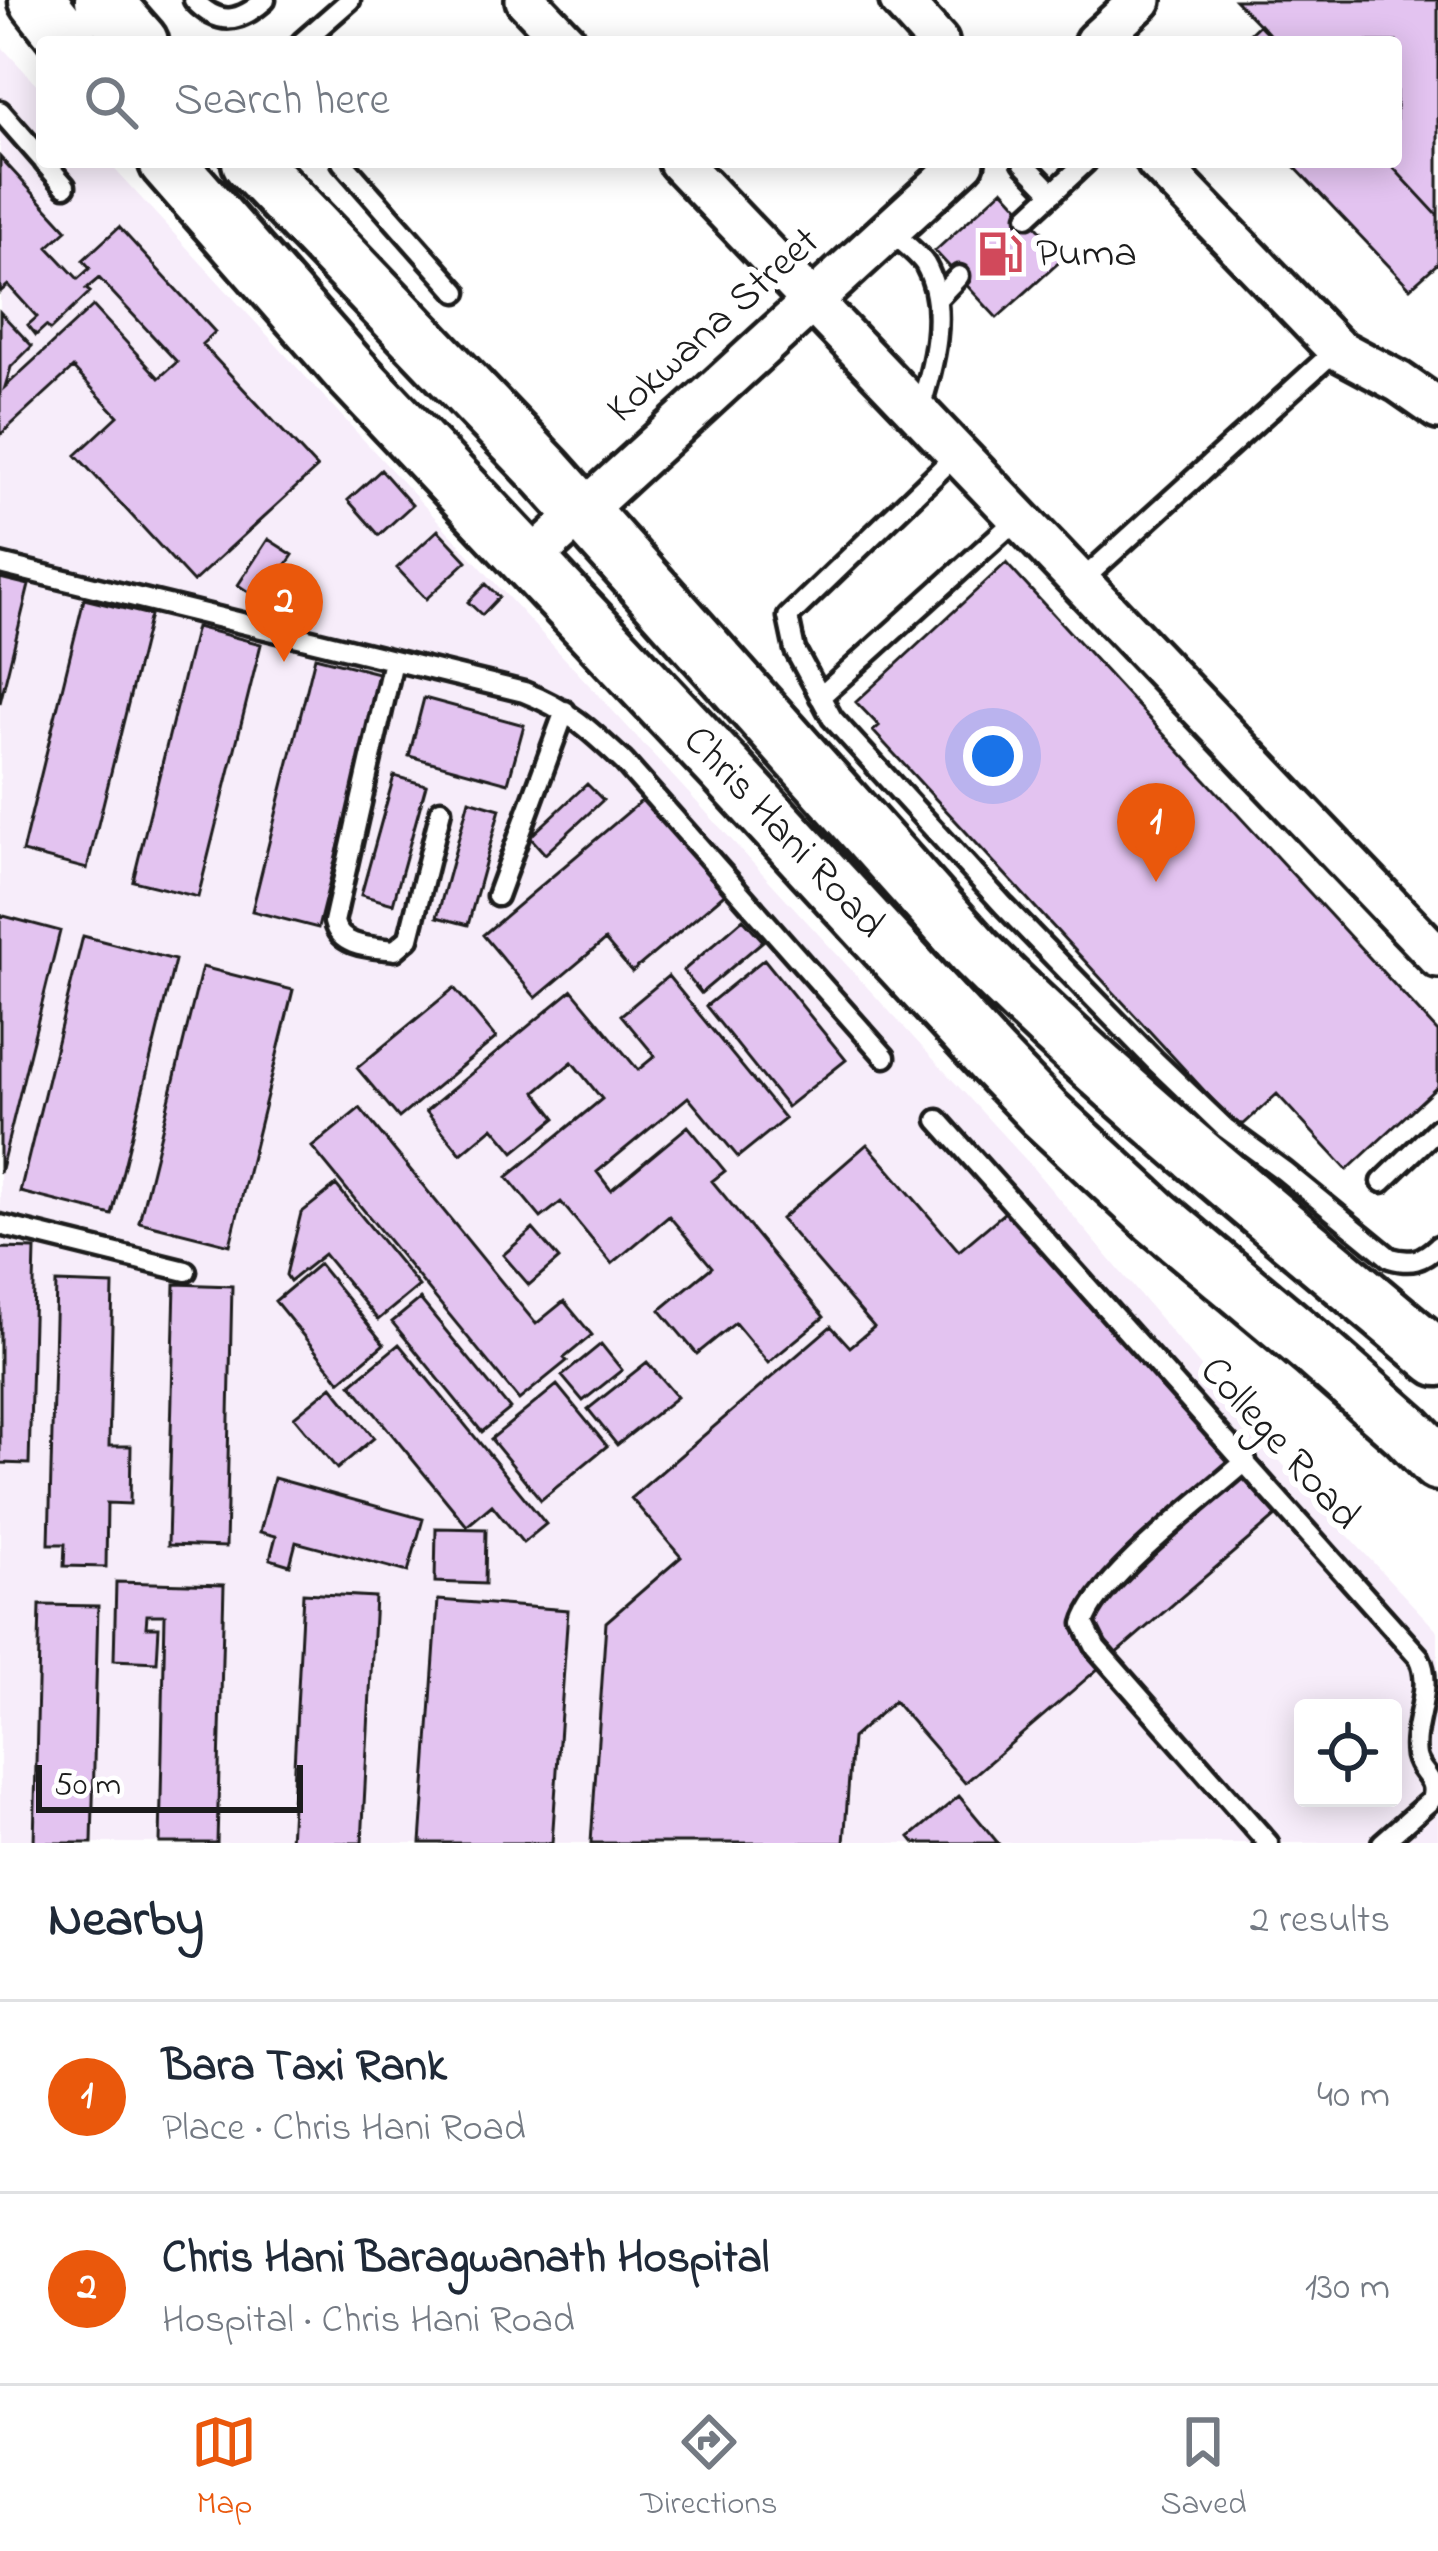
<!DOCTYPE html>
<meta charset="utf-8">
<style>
:root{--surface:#fff;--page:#f2f2f3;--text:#1f2937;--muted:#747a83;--line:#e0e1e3;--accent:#ea580c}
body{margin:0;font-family:"Indie Flower",sans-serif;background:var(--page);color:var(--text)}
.controls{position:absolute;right:36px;bottom:36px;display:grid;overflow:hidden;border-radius:12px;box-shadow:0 6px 30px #0003}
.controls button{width:108px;height:108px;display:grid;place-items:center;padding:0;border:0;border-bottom:3px solid var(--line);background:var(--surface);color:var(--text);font:60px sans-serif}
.scale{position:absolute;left:36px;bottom:30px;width:267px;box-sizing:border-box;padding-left:12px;border:6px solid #1c1c1c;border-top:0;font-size:33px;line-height:42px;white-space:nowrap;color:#1c1c1c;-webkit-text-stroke:9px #fff;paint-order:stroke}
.you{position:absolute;left:993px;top:756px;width:42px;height:42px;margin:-30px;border:9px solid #fff;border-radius:50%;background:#1a73e8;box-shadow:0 0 0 18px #1a73e833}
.badge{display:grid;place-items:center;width:78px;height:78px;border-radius:50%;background:var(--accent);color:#fff;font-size:39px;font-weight:700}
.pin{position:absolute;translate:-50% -99px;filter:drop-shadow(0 3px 6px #0008)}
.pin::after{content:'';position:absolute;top:63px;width:42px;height:36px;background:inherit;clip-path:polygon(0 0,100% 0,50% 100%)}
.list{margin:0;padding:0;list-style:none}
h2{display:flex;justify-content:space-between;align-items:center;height:156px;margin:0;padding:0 48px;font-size:51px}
h2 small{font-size:39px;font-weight:400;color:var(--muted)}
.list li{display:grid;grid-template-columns:78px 1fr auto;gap:36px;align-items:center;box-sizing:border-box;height:192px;padding:0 48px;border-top:3px solid var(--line)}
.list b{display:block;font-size:45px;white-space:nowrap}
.list p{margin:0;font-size:39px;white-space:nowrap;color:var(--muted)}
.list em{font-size:39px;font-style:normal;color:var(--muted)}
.icon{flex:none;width:66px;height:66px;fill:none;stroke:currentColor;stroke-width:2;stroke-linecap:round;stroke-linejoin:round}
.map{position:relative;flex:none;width:1438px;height:1843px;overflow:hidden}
.search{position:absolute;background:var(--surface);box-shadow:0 6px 30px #0003;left:36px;right:36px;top:36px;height:132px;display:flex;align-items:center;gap:30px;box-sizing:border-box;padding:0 42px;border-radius:12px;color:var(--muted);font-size:45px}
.sheet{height:540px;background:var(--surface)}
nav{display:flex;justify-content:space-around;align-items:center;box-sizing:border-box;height:168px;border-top:3px solid var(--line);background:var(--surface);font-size:33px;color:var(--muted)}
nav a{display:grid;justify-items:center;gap:6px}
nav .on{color:var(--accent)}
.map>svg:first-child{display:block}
.built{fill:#f7edfa;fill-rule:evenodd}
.building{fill:#e3c3f0;stroke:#1c1c1c;stroke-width:3}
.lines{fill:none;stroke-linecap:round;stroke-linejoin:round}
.service-casing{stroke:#1c1c1c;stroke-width:27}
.minor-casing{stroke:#1c1c1c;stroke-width:48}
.secondary-casing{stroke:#1c1c1c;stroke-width:63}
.service{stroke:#fff;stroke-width:18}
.minor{stroke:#fff;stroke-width:39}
.secondary{stroke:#fff;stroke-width:54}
.labels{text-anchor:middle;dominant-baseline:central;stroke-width:12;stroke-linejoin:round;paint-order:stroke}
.poi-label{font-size:42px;fill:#1c1c1c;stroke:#fff;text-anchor:start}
.street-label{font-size:42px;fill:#1c1c1c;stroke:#fff}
</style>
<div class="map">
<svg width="1438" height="1843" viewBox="0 0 1438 1843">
<rect width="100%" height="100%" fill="#fff"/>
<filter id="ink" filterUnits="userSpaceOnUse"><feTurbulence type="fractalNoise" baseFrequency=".00833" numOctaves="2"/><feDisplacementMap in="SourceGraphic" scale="24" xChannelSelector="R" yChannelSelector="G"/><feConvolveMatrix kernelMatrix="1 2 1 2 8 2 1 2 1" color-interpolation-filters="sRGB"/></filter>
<g filter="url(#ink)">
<path class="built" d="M0,45L42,90V162H108L1027,1161L1297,1481L1438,1632V1843H0ZM1303,1708H1393V1798H1303Z"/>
<path class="building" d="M1235,0H1438V216L1388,162H1396V42H1276Z
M1260,24L1276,42H1241Z
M0,157L67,230L48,247L78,279L90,268L83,260L119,227L215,332L202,344L317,468L193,582L76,455L118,416L73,368L0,435V312L32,346L11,367L5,387L93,306L159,378L177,362L99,278L86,289L90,292L50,330L46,326L36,335L28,325L37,317L8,285L0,292Z
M1290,162H1388L1438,216V263L1410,288Z
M1003,189L1065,257L997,318L935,251Z
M381,470L412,505L379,535L348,500Z
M438,530L467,561L426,599L397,568Z
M268,539L293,555L262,601L238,585Z
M1006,563L1438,1032V1086L1347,1170L1277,1094L1244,1124L1234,1123L873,731L879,726L856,702Z
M0,578L29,585L0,703Z
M486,584L499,597L482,615L468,602Z
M84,599L150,615L87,869L22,852Z
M196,627L261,644L198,897L133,881Z
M315,657L382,674L318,928L252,911Z
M424,698L524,725L508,783L409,756Z
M394,776L426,785L393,904L361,895Z
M587,784L603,800L545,854L530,837Z
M647,796L728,891L632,972L605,940L536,998L483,935Z
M469,800L500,809L468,925L437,917Z
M0,915L60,931L0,1173Z
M743,919L763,941L701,993L683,971Z
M83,936L175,960L112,1215L20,1192Z
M764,959L846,1060L787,1107L706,1006Z
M202,967L293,990L230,1245L139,1222Z
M668,976L785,1119L738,1157L688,1097L597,1172L611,1190L688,1126L725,1171L712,1181L824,1317L768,1363L735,1323L697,1354L660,1310L712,1267L669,1216L612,1264L561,1202L541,1218L507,1177L602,1099L572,1062L536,1092L556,1118L514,1152L493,1127L461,1154L426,1111L572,990L638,1070L655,1056L621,1015Z
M454,988L496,1038L399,1118L357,1068Z
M360,1108L536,1324L564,1301L592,1335L564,1358L567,1361L519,1400L312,1147Z
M867,1144L959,1251L1011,1207L1277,1515L965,1783L894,1701L852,1738L844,1843H591L606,1622L681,1557L631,1498L831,1326L850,1347L874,1327L781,1219Z
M336,1185L419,1286L378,1320L324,1254L290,1281L286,1275L301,1213Z
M533,1229L559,1259L529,1285L503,1255Z
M0,1248L35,1249L29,1464L0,1463Z
M319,1264L384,1344L340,1381L275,1301Z
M56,1283L113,1285L109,1446H131L130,1504L107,1503L106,1567L64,1566L65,1544H49Z
M175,1284L232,1286L226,1547L168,1545Z
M420,1299L510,1409L482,1432L392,1322Z
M399,1344L546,1524L523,1543L492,1505L467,1526L351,1384Z
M601,1344L622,1370L583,1401L562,1376Z
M647,1362L677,1397L617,1445L588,1409Z
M557,1385L607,1446L541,1500L491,1439Z
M332,1386L374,1438L337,1469L294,1417Z
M274,1478L423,1519L408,1572L296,1542L290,1565L270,1559L276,1536L260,1532Z
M436,1528L486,1529L485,1584L435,1582Z
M116,1582L224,1585L217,1843H160L165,1615H147L146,1627H159L157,1662L114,1660Z
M303,1593L375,1597L362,1843H290Z
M438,1600L568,1610L552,1843H421Z
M40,1605L98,1606L92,1843H34Z
M959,1796L998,1843H915L910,1837Z"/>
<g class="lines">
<g class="service-casing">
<path id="service" d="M194,0C219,27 240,22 265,0
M302,42L350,0
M0,111L42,159
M44,162L65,186
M342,162L457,292
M1023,162L1053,193
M1028,216L1086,162
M890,231C901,241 917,252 925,264C950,308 933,369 918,414
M937,299L959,276
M956,455L788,617L795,650L832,718L1004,906L1154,1060L1225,1128L1284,1171L1390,1258C1411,1264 1422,1261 1438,1246
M0,564L524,692C568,709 590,730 624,762L885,1057
M1079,583L1337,349
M393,661L334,922C340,948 372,947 395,950L409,938L441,810
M820,697L1017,519
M497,896L565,711
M938,1120L1419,1657C1435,1689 1411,1723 1416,1756C1420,1775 1438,1777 1431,1800L1382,1843
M1382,1182L1438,1128
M0,1225L186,1271
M1246,1461C1209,1495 1095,1580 1084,1624L1096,1648L1268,1843"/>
</g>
<g class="minor-casing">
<path id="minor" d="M526,0L566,42
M900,0L938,42
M1095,42L1141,0
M679,162L1438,957
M1157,162L1337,349L1399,382L1438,409
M529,561L964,162"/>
</g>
<g class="secondary-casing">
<path id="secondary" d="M37,0L70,42
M103,0L140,42
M167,162L350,371L723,767L992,1059L1044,1113L1156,1217L1316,1351L1407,1431L1438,1463
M250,162L546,472L975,952C1120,1097 1281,1225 1438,1358"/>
</g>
<use href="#service" class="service"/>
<use href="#minor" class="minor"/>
<use href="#secondary" class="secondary"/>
</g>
</g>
<defs>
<g id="fuel-bare" transform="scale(3.6)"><path d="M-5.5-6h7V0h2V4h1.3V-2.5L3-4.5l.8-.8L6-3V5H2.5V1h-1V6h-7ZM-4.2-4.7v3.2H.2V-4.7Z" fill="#d1495b" stroke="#fff" stroke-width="2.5" paint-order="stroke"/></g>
</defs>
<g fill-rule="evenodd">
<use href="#fuel-bare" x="1000" y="254"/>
</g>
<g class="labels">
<g class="poi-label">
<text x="1036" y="254">Puma</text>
</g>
<g class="street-label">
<text transform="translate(714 326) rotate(-42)">Kokwana Street</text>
<text transform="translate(783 833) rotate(47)">Chris Hani Road</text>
<text transform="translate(1279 1444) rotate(48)">College Road</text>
</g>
</g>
</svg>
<div class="controls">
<button><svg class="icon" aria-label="locate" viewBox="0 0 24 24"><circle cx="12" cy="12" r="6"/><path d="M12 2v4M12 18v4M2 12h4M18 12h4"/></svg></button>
</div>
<div class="scale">50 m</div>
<div class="you"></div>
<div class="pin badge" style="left:1156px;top:882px">1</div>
<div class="pin badge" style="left:284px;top:662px">2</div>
<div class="search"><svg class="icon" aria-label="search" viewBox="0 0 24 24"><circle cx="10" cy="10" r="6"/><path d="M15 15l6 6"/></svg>Search here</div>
</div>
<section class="sheet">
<h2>Nearby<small>2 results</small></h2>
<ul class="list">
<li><span class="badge">1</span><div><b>Bara Taxi Rank</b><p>Place · Chris Hani Road</p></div><em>40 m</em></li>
<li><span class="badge">2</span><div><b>Chris Hani Baragwanath Hospital</b><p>Hospital · Chris Hani Road</p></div><em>130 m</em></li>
</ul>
</section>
<nav>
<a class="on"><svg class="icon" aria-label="map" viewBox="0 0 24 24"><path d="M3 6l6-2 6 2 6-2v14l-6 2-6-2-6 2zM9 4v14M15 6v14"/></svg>Map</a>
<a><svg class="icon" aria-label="directions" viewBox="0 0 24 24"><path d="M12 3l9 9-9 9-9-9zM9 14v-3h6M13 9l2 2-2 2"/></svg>Directions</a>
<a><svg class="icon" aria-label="saved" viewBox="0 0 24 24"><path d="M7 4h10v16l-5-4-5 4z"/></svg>Saved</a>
</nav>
